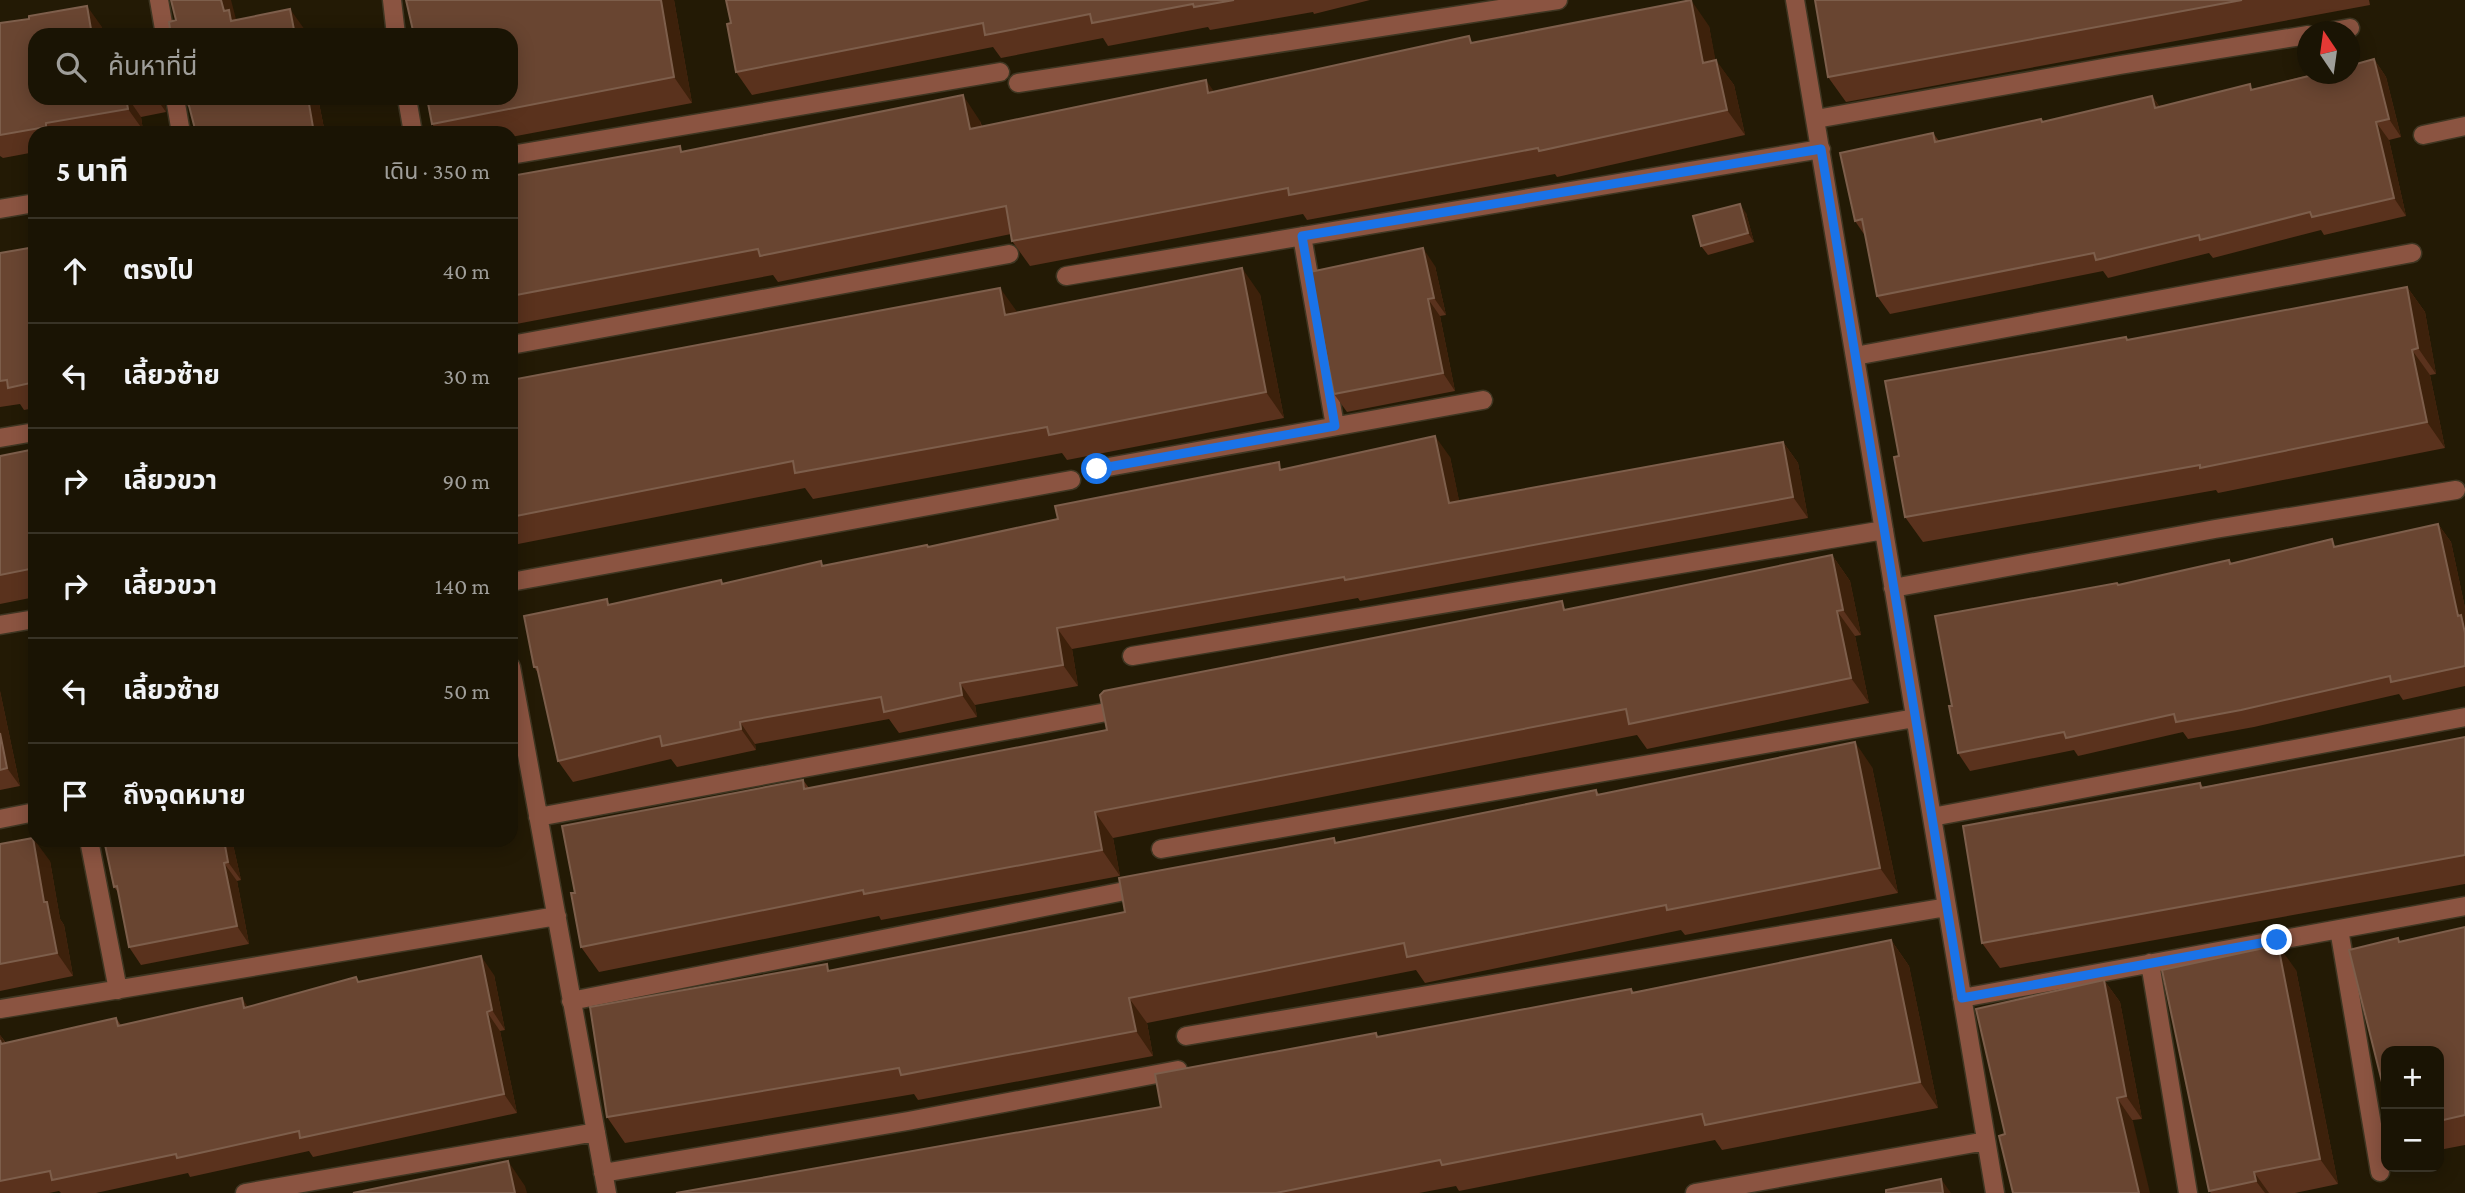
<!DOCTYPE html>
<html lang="th">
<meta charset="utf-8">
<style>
:root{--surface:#1a1404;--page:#231d0e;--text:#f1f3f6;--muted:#9f9e9a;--line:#383326}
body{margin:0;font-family:"Crimson Pro","Noto Sans Thai",serif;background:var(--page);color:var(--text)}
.controls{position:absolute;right:21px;bottom:21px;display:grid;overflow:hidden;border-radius:14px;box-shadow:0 4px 18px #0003}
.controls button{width:63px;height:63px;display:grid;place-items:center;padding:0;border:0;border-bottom:2px solid var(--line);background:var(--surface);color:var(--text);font:35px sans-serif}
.compass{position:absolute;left:2297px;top:21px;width:63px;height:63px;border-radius:50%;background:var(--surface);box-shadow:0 4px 18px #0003;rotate:347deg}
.stop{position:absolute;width:21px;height:21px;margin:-16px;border:5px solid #1a73e8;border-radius:50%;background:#fff}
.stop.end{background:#1a73e8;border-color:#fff;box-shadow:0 2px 7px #0008}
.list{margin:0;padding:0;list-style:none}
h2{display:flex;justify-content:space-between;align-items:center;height:91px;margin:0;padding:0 28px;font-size:30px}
h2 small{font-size:23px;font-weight:400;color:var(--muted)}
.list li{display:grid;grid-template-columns:46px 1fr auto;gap:21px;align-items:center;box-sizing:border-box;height:105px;padding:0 28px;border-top:2px solid var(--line)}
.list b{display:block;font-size:26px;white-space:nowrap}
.list em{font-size:23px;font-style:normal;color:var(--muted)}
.icon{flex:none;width:38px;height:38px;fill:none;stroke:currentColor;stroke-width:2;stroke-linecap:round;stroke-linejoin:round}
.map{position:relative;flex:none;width:2465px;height:1193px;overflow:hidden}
.search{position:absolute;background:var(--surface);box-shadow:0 4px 18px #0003;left:28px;top:28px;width:490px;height:77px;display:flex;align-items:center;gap:18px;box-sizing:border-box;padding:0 24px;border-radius:21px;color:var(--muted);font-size:26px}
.panel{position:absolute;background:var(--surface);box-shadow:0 4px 18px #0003;left:28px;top:126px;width:490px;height:721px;border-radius:21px}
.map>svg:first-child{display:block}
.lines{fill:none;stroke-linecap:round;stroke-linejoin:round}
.street-casing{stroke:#3f3622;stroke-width:21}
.street{stroke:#8b5441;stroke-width:18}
.wall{fill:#5a321d}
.shaded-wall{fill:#3d210b}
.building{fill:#694531;stroke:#7d5e4b;stroke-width:2}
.route{stroke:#1a73e8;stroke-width:9}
</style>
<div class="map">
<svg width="2465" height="1193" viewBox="0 0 2465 1193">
<rect width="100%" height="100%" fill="#231a05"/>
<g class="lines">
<g class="street-casing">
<path id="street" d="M159,0L165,35
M392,0L396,35
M1795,0L1995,1193
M2328,32L2350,28
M1018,83L1558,0
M175,98L181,133
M407,98L413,133
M1816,119L2120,65L2308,35
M2423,135L2465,126
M511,155L1000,72
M0,209L35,203
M1302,236L1335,426
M1066,276L1821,149
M511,345L1009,254
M1855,356L2412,253
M0,438L35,432
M1097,469L1483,400
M511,582L1071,480
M1893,588L2215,529L2456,490
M0,625L35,619
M1132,656L1884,530
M511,667L607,1193
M538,817L1112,711
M1932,817L2465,717
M0,819L35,812
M89,840L118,990
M1161,849L1915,718
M2339,929L2380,1172
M2150,963L2188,1193
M1962,998L2465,906
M571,1001L1145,887
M0,1009L557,916
M1186,1036L1947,907
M603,1173L908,1121L1178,1070
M245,1193L596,1132
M1695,1193L1986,1141"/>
</g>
<use href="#street" class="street"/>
</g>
<path class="wall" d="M406,0H674L692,103L511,137V133H438L432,124Z
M726,0H1370L1314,14L1313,12L1210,30L1208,27L1108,46L1103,38L1001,58L993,47L752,95L736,72L731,23Z
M1815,0H2369L2370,5L1846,102L1828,77Z
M0,23L102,27L35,98H164L166,112L141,117L143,130L124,133H35V152L3,158L0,156Z
M1709,26L1715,60L1734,85L1745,135L1557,177L1555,174L1307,220L1303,214L1030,266L1012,241L1011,234L778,282L773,275L511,325V176L684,151L980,121L982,126L1214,92L1474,43Z
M2374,59L2386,77L2401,137L2389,140L2406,216L2324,235L2321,230L2213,258L2209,253L2108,278L2103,271L1890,314L1877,296L1866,237L1855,221L1933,133L1939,141L2041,119L2043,122L2152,96L2159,106L2253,89Z
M182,98H318L325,133L188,107Z
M1746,213L1754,242L1708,255L1701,246Z
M35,247V408L24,410L20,404L0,407V253Z
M1435,266L1446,315L1440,316L1455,391L1347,412L1334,394Z
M2407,287L2425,312L2436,374L2430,375L2445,448L2218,493L2216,490L1923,542L1905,517L1899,456L2126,337L2128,340Z
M1260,294L1284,418L1067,460L1062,453L813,499L805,488L518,544L511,535V380L1017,313Z
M1783,442L1798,463L1808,518L1360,601L1358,598L1072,649L1078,686L975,705L977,717L899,733L889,719L755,744L756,750L677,767L671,759L573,782L558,761L538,673L534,667L610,604L824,566L927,545L929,547L1283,469L1450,457L1459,501Z
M35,449V597L0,604V456Z
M2438,524L2451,542L2465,608V686L2403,700L2399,694L2254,727L2188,739L2183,732L2078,756L2074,750L1970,771L1958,753L2118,585L2229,560L2232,563L2337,547Z
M1832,555L1850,581L1861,635L1855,636L1869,703L1647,749L1637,735L1113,838L1120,876L881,920L879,916L599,972L581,947L575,893L803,780L809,788L1107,730L1568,609Z
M0,691L20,786L0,790Z
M2465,737V884L2000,968L1982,943L2200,783L2203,787Z
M1872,767L1898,893L1685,935L1681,930L1425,983L1416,970L1147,1023L1153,1056L918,1100L914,1094L625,1143L607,1117L831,970L1125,912L1337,842L1596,790L1599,794Z
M104,840H232L241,880L237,881L249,944L141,965L129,947L118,892L114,887Z
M0,844L50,861L60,919L64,925L73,976L0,991Z
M2465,927V1145L2439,1150V1051L2400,942Z
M1891,940L1909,966L1938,1108L1722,1150L1715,1140L1459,1191L1456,1186L1419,1193H676L1161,1107L1379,1037L1631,989L1634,992Z
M2296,970L2338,1184L2295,1193H2211L2209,1191Z
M494,975L505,1030L500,1031L517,1113L313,1157L309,1151L190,1177L188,1173L96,1193H61L59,1191L49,1193H0V1035L6,1043L116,1018L121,1025L248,1007L360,982Z
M2104,980L2120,1002L2142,1119L2005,1134Z"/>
<path class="shaded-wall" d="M221,0H231L236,19L243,31L241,35L224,11Z
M661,0H674L692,103L674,77Z
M1691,0L1709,26L1721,88L1703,63Z
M87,6L102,27L103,35H92Z
M290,9L305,30L306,35H295Z
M2374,59L2386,77L2401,137L2389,119Z
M1716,60L1734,85L1745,135L1727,110Z
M1206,80L1224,106L1208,93Z
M963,95L980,121L987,154L970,129Z
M2152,96L2164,114L2155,108Z
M126,98H128L141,117L143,130L128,109Z
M156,98H164L166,112Z
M308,98H318L325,133H314Z
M2376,122L2389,140L2406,216L2394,198Z
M1740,204L1746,213L1754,242L1748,233Z
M1423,248L1435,266L1446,315L1434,298Z
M1242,268L1260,294L1284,418L1266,392Z
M2407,287L2425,312L2436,374L2418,348Z
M1000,288L1018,313L1005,315Z
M1428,299L1440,316L1455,391L1443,373Z
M2412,350L2430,375L2445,448L2427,422Z
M1435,436L1450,457L1464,524L1449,503Z
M1783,442L1798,463L1808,518L1793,497Z
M2438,524L2451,542L2465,608V633L2458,616Z
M1832,555L1850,581L1861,635L1843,610Z
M1837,611L1855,636L1869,703L1851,678Z
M1057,628L1072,649L1078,686L1063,665Z
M960,683L975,705L977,717L962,695Z
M0,691L20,786L7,768L0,733Z
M740,722L755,744L756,750L741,729Z
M1855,742L1872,767L1898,893L1880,868Z
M1095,812L1113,838L1120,876L1102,850Z
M33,838L50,861L60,919L64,925L73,976L57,953L44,902Z
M224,840H232L241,880L228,862Z
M224,863L237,881L249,944L237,926Z
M1891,940L1909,966L1938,1108L1920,1082Z
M2278,945L2296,970L2338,1184L2320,1159Z
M481,956L494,975L505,1030L492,1010Z
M2104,980L2120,1002L2142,1119L2126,1096Z
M242,998L255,1017L244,1008Z
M1129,998L1147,1023L1153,1056L1136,1031Z
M487,1012L500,1031L517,1113L504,1094Z
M0,1035L12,1053L1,1044Z
M2117,1098L2133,1121L2150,1193H2139Z
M508,1161L525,1186L527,1193H515Z
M2254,1172L2269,1193H2265L2256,1181Z
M1941,1179L1951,1193H1943Z"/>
<path class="building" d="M171,0H221L224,11L229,10L231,21L290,9L295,35H171L169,22L176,20Z
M406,0H661L674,77L432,124L427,98H511V35H414Z
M726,0H1234L1194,7L1193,4L1092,23L1090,14L985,35L983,23L736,72L727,24L731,23Z
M1691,0L1703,63L1716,60L1727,110L1539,151L1538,148L1289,195L1288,188L1012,241L1006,206L760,256L758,249L511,296V176L680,146L681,152L963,95L970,129L1206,80L1208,93L1469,36L1471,43Z
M1815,0H2242L1828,77Z
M87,6L92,35H35V98H126L128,109L46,123V127L0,135V23L29,19V16Z
M2374,59L2389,119L2376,122L2394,198L2312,217L2310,212L2200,240L2199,235L2096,260L2094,253L1877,296L1862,219L1855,221L1840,153L1933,133L1935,142L2041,119L2042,122L2152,96L2155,108L2250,84L2251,90L2317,74H2349V66Z
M187,98H308L314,133H196Z
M1740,204L1748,233L1701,246L1693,216Z
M35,247V382L8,388L7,380L0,381V253Z
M1423,248L1434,298L1428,299L1443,373L1334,394L1310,272Z
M1242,268L1266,392L1049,435L1047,427L795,473L793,461L511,517V380L1000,288L1005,315Z
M2407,287L2418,348L2412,350L2427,422L2200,468V465L1905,517L1894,457L1899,456L1885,381L2126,337L2127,340Z
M1435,436L1449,503L1783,442L1793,497L1345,580L1344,577L1057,628L1063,665L960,683L962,695L884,712L881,697L740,722L741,729L662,746L660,736L558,761L537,667H534L524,616L607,599L608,605L721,580L722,584L821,561L822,566L927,545L928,547L1058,519L1055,506L1279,462L1280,470Z
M35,449V568L0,575V456Z
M2438,524L2458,616L2461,615L2465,633V666L2391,682L2390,676L2241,710L2176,722L2174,714L2066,738L2064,732L1958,753L1949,706H1952L1935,616L2117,583L2118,585L2229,560L2230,564L2332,539L2334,547Z
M1832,555L1843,610L1837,611L1851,678L1629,724L1626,709L1095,812L1102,850L864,894L863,890L581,947L571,893H575L562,826L803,780L804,789L1107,730L1100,695L1104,691L1562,601L1564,610Z
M0,733L7,768L0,770Z
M2465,737V855L1982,943L1963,826L2200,783L2201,788Z
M1855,742L1880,868L1667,910L1666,905L1407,957L1404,943L1129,998L1136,1031L901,1075L899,1068L607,1117L590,1007L827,964L828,971L1125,912L1119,878L1334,838L1335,843L1596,790L1597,795Z
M33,838L44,902H47L57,953L0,964V844Z
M104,840H224L228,862L224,863L237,926L129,947L117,886L114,887Z
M2465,927V1115L2439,1121V1051H2386V1098L2349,950L2398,938L2399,942Z
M1891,940L1920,1082L1705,1125L1702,1114L1442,1165L1440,1160L1276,1193H676L1161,1107L1155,1074L1376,1033L1377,1037L1631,989L1632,993Z
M2278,945L2320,1159L2254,1172L2256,1181L2209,1191L2162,970Z
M481,956L492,1010L487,1012L504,1094L300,1138L299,1131L177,1158L176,1154L52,1180L50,1171L0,1181V1040L1,1044L116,1018L118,1026L242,998L244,1008L356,977L358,982Z
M2104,980L2126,1096L2117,1098L2139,1193H2013L1999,1136L2005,1134L1976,1009Z
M508,1161L515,1193H353Z
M1941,1179L1943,1193H1886V1190Z"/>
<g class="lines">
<path class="route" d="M1097,469L1335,426L1302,236L1821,149L1962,998L2277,940"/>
</g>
</svg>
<div class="controls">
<button>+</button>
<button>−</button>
</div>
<svg class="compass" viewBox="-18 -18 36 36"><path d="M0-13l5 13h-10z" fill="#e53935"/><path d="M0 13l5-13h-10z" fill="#9f9e9a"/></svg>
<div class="stop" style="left:1097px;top:469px"></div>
<div class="stop end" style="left:2277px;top:940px"></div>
<div class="search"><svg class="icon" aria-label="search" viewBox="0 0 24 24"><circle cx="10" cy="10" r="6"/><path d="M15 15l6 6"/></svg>ค้นหาที่นี่</div>
<section class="panel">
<h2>5 นาที<small>เดิน · 350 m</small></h2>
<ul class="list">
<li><svg class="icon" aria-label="ahead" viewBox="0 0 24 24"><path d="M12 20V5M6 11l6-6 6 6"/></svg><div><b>ตรงไป</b></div><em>40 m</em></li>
<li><svg class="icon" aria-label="left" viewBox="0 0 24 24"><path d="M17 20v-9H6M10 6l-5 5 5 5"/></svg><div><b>เลี้ยวซ้าย</b></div><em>30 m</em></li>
<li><svg class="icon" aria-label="right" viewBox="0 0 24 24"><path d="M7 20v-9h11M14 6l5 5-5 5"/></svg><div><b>เลี้ยวขวา</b></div><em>90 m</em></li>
<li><svg class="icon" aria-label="right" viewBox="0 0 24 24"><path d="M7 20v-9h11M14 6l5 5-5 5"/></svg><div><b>เลี้ยวขวา</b></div><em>140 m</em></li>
<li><svg class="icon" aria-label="left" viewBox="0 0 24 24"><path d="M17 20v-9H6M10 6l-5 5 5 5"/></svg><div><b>เลี้ยวซ้าย</b></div><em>50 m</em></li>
<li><svg class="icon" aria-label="arrive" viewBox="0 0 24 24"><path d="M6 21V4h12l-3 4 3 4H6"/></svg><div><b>ถึงจุดหมาย</b></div></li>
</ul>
</section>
</div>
